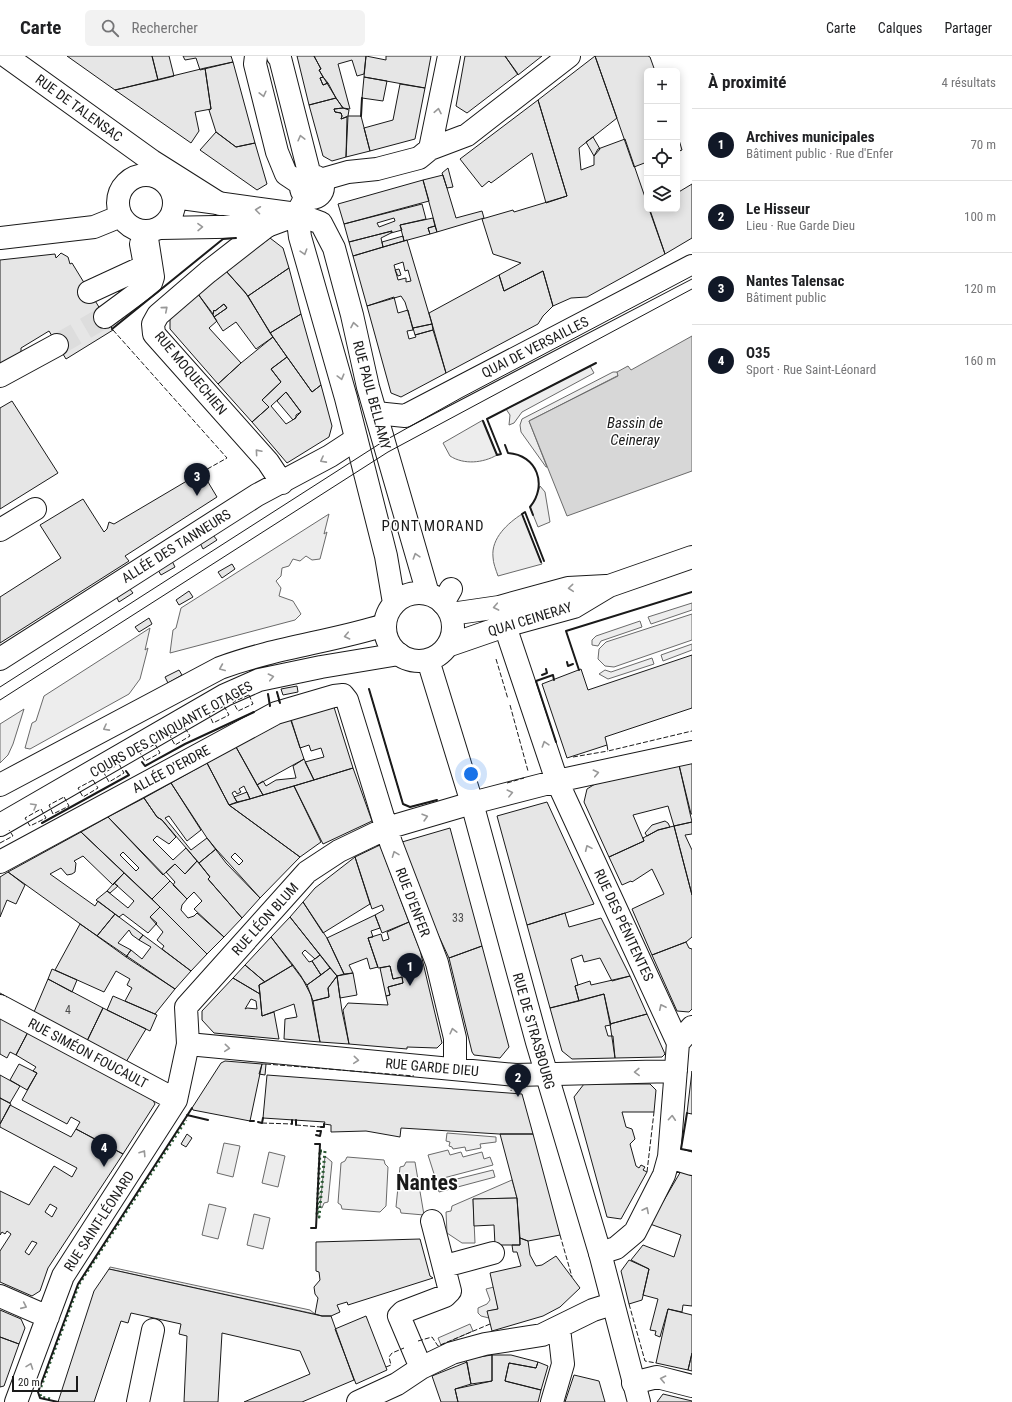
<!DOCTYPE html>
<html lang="fr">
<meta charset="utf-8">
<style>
:root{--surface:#fff;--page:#f2f2f2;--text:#202124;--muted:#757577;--line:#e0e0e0;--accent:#111827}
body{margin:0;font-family:"Roboto Condensed",sans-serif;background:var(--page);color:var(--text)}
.controls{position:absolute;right:12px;top:12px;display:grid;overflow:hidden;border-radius:6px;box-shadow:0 2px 10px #0003}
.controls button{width:36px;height:36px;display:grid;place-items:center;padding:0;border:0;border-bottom:1px solid var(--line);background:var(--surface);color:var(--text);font:20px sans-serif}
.scale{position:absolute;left:12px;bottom:10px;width:66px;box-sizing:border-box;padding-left:4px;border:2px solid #1a1a1a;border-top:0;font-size:11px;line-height:14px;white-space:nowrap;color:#1a1a1a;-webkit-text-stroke:3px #fff;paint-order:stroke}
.you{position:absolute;left:471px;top:718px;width:14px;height:14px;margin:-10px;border:3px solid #fff;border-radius:50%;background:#1a73e8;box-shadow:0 0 0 6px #1a73e833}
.badge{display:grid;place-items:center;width:26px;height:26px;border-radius:50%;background:var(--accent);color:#fff;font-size:13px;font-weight:700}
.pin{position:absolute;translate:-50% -33px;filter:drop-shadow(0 1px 2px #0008)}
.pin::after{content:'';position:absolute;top:21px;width:14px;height:12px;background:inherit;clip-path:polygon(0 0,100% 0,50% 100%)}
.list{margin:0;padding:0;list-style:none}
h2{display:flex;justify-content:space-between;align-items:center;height:52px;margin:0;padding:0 16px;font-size:17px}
h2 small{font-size:13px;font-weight:400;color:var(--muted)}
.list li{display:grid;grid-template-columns:26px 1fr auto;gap:12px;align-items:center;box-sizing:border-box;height:72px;padding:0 16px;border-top:1px solid var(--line)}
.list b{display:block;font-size:15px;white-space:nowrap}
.list p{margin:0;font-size:13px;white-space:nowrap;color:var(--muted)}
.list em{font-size:13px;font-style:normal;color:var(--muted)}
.icon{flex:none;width:22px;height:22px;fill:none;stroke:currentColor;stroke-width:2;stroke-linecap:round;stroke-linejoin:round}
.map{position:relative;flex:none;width:692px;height:1346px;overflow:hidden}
header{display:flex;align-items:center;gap:24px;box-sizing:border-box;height:56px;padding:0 20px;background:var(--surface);border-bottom:1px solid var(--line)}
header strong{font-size:19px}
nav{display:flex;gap:22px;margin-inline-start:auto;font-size:14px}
.search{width:280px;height:36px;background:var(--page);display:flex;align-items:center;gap:10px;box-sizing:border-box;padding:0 14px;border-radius:6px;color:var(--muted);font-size:15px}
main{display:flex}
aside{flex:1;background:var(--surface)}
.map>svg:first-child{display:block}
.green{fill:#ededed;stroke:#6a6a6a}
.water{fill:#d7d7d7;stroke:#6a6a6a}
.building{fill:#e6e6e6;stroke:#1a1a1a;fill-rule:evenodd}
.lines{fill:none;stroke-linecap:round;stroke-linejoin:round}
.minor-tunnel{stroke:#ddd;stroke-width:22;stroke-dasharray:22 11;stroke-linecap:butt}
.minor-casing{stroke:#1a1a1a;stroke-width:24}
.major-casing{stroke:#1a1a1a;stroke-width:24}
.minor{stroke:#fff;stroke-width:22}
.major{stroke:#fff;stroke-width:22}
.tram{stroke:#1a1a1a;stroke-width:1}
.hedge{stroke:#2b5a34;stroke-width:3;stroke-dasharray:2 3;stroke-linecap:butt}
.fence{stroke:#1a1a1a;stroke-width:1;stroke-dasharray:5 2;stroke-linecap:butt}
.wall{stroke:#1a1a1a;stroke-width:2}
.oneway{stroke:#989898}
.labels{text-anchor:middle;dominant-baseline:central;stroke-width:3;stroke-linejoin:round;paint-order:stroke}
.number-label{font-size:12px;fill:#4d4d4d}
.street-label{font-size:14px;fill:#1a1a1a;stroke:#fff}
.water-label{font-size:15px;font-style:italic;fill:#1a1a1a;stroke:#fff}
.neighbourhood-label{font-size:15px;letter-spacing:1px;fill:#1a1a1a;stroke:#fff}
.town-label{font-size:22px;font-weight:bold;fill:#1a1a1a;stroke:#fff}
</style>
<header>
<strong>Carte</strong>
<div class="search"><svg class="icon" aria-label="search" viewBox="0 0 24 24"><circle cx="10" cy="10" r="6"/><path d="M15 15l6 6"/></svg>Rechercher</div>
<nav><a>Carte</a><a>Calques</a><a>Partager</a></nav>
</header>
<main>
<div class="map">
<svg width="692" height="1346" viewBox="0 0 692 1346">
<rect width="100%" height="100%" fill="#fff"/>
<path class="green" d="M590,310L594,317L522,356L514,367L509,369L510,359L506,353Z
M613,316H617L619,319L529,365L547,411H546L521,376L520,369L522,363Z
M483,364L497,399C483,407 464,409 450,400L443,387Z
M540,430L545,436L550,466L538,471L530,451L535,444Z
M329,458L324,478L327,476L320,503L312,504L306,500L300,505L293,503L289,510L282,512L281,520L276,525L281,532L279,540L293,545L301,558L295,564L170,597L173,574L176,572L181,552Z
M522,458L542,508L498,520C496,514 493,507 493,501C491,482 508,467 522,458Z
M692,547V554L651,568L648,561Z
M692,558V584L614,611L605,610L598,603L599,593L606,586Z
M640,565L642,571L601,585L598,590L592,589V584L596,580Z
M150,572L145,594L148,592L140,623L129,638L30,693L25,692L32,667L36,665L44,640Z
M692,588V594L663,605L661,599Z
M652,602L654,608L608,623L599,618L605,614L611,616Z
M24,653L13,688L8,699L0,707V668Z
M447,1077L496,1081V1086L480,1088L481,1092L466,1095L465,1091L453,1093L452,1091L449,1090L450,1086L446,1085Z
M224,1087L240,1090L233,1121L217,1117Z
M448,1094L450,1099L461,1096L463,1101L482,1096L484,1103L490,1101L493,1109L436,1124L428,1099Z
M269,1096L285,1100L278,1131L262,1127Z
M325,1100L332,1106L328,1146L324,1147L322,1152L320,1151Z
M347,1101L384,1104L385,1108L388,1111L386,1150L380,1156L342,1153L341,1149L338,1147L341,1107L345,1105Z
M406,1106H415L424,1159L401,1157L400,1153L396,1151L400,1111L404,1110Z
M493,1114L495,1121L439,1136L437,1128Z
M512,1124L517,1142L473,1143L475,1187H462L447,1177L446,1156L451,1155L452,1150Z
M209,1148L226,1152L218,1183L202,1179Z
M254,1158L270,1162L263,1193L247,1189Z
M110,1211L310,1254L315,1258L109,1213Z
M494,1231L498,1253L488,1255L489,1262L481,1260L478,1257V1252L487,1248L490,1244L486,1233Z
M470,1268L473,1275L441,1289L438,1282Z"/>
<path class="water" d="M692,280V415L567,460L529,365L618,320L617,316L628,310L631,314Z"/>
<path class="building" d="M67,0H152L158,24L115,34Z
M152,0H169L174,20L158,24Z
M183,0H231L233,6L200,14L196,2L185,4Z
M297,0H314L321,13L319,14L323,21L320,22L323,29L328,27L336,42L309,49Z
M314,0H366L364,18L357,20L352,4L338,8L350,53L343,52L336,42L319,14L321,13Z
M366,0L386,4V0H431L425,32L364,21Z
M465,0H505L518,18L467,57L456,50Z
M505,0H542L518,19Z
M595,0H648L650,1L655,15H647V106L634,111Z
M595,0L617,62L579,92L581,114L594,109V100L598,93L625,83L647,147V153H649L665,198L587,241L571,242L553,250L543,215L504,235L499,219L521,207L493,198L482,163L513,154L514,156L567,140L538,44Z
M233,6L255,87L236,91L216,76L209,54L211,53L205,12Z
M205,12L211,53L195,56L199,75L191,87L115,34Z
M323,21L328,27L323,29L320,22Z
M364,21L387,25L383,45L362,42Z
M400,28L425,32L415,83L370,95L364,72L393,64Z
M336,42L343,52L334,53L335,56L341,57L342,60L341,63L347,61L346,101L332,105L323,100L309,49Z
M538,44L567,140L546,147L532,97L491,127L489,125L482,131L460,103Z
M343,52L349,54L348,60L341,63L342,60L341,57L335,56L334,53Z
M348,60H361L370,95L346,101Z
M216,76L236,91L255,87L267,128L257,134L200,94Z
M677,77L682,94L677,96Z
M593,81L600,93L594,100L586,86Z
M448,112L453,131L447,132L442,117Z
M443,119L456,162L482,155L484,162L437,176L423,124Z
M423,124L429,145L344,168L338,148Z
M692,128V182L665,198L650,154L677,153V137Z
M422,148L426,163L400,169L402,174L391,177L392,175L349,186L344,168ZM394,162L395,165L379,171L377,167Z
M433,162L435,170L428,172L430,178L404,185L400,169Z
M435,170L437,176L430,178L428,172Z
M392,175L391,177L381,182L383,191L353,200L349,186Z
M403,180L404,185L383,191L382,186Z
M270,182L283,192L289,212L248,240L226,215Z
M407,184L432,268L413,272L405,246L401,240L367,250L353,200ZM403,206L405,215L408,214L411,225L406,226V222L398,224L394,209Z
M61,197L68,201L70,208L72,207L113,274L66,303L49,275L21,292V296L0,309V204L55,198L56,202Z
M289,212L301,258L270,277L248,240Z
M399,213L401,219L398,220L395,214Z
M226,215L245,236L273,281L256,293L236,266L223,275L214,261L227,252L224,248L215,255L214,254L213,258L198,238Z
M543,215L553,250L543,260L538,268L446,317L429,257L499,219L504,235Z
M198,238L217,265L209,272L241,307L218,328L170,273V261Z
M394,241L398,257L408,254L413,274L407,275L409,283L416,281L415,279L433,274L446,317L401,341L391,337L367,250Z
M224,248L227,252L214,261L213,258L214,254L215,255Z
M301,258L321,329L312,336L270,277Z
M432,268L433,274L415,279L413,272Z
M273,281L287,301L271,313L281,326L262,344L269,351L252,366L218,328L241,307Z
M287,301L312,336L321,329L332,370L329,381L287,407L252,366L269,351L262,344L281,326L271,313ZM286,336L301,356L296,359V362L286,368L271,350Z
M286,336L301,356L293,364L277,345Z
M12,345L58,417L0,453V352Z
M202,416L217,441L125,500L129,505L0,587V541L61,502L40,469L83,443L104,476L107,473L109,466L114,468Z
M213,479L217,484L203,493L200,487Z
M172,505L175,511L161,519L158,514Z
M232,508L235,513L222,522L218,516Z
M129,532L133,537L119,546L116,540Z
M189,535L193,541L179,549L176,544Z
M149,562L152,568L139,576L135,571Z
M692,599V652L605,681L607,689L567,702L542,628L581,613L588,634Z
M179,614L182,619L168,627L165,621Z
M297,630L298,636L283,639L281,633Z
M333,648L353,712L314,724L305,706L324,701L321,692L311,695L309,689L300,692L290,660Z
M290,662L304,703L257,729L236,691Z
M236,691L263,739L250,743L244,730L239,733L241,736L237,738L235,735L232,737L237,746L229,749L207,707Z
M304,703L314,724L263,739L257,729L263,725L266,730L276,724L296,722L293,710Z
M692,706V758H691L679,709Z
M207,707L229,749L300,801L260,842L226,807L207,782L171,727ZM235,797L243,805L239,809L231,801Z
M679,709L692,766L674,770L668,750L633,759L644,785L609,801L584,746L587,733L595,728Z
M353,712L372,765L323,788L294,730Z
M171,727L201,774L187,785L169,760L165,762L191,794L207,782L216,793L199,807L162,764L157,761L144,742Z
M294,730L321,786L300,801L229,749Z
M247,736L250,743L237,746L234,741Z
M144,742L157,761L162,764L176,781L169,788L157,780L153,784L173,804L186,792L197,805L185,818L175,808L163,819L108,761Z
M547,746L594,848L527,869L497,760Z
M108,761L170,825L152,843L81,776ZM123,796L139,812L136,815L120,799Z
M665,765L668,767L670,771L658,774L647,780L645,777L652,769Z
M692,766V778L685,779L692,794V839L674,770Z
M674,770L692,839V881L686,886L652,899L632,853L664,838L652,813L632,826L631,825L622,829L609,801L644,785L643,782L658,774Z
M450,772L482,890L449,902L435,872L402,786Z
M81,776L124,817L113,829L83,800L74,805L76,807L75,816L72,818L67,819L61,812L50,818L95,850L98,845L115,858L97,880L8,816Z
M380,789L409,866L382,877L375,859L384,854L382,849L372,853L355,801Z
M216,793L260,842L242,862L208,823L210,821L199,807Z
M355,801L370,848L323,877L303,846L315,832Z
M197,805L210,821L208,823L242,862L224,881L194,853L202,845L194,836L187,843L173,829L175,826L166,816L175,808L185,818Z
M8,816L25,829L16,848L7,844L0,861V821Z
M124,817L160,851L150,861L157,867L148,877L123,858L119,861L96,844L107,835L128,852L134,845L114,827Z
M170,825L187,843L182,849L181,854L188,862L194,860L197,857L224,881L207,898L152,843Z
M114,827L118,830L110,837L107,835Z
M303,846L327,882L344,918L337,920L290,861Z
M160,851L207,898L191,915L162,893L164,890L157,884L163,876L150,861Z
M565,857L569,871L601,862L630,920L612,925L600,902L584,906L582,899L571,903L578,929L575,930L579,945L550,952L527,869Z
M115,858L143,879L139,884L132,879L129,874L118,887L131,894L126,901L97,880Z
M375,859L380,872L371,875L373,881L368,882L378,911L370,913L367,902L349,909L353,917L344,918L327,882Z
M290,861L320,899L315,903L305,894L302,897L309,906L312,905L321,919L307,929L271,881Z
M409,866L420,894L442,987L437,992L407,991V993L349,988L343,954L348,947L388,949L386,940L390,939L388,931L403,927L402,921L393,923L390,910L378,912L368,882L381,878L383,885L389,883L387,876Z
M80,868L175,933L155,958L125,945L132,932L127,929L130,923L116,915L104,936L55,914Z
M143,879L191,915L175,933L126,901L131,894L142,903L151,891L139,884Z
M271,881L293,909L265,926L245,909Z
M686,886L689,892L692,893V953L689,956L677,955L652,899Z
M482,890L509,991L500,1002L474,999L472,996L449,902Z
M320,899L330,912L321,919L312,905Z
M245,909L265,926L259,929L260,938L233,922Z
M293,909L301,920L311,939L320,986L284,983L285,963L297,961L294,948L262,960L259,929Z
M390,910L393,923L402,921L403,927L388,931L390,939L386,940L380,912Z
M330,912L337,920L328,932L329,941L313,945L307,929Z
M52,913L77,924L72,936L48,923Z
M353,917L357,939L340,942L337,920Z
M337,920L342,955L349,988L320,986L313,945L329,941L328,932Z
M630,920L647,958L610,968L604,938L579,945L575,930L590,925L591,929Z
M233,922L260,938L262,960L274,956L279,983L214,977L202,964V955ZM251,943L256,945L257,953L247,952L245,953Z
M48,923L103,952L87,985L34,956Z
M604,938L611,969L605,970L608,980H613L615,1002L572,1003L562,995L550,952Z
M113,940L157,959L150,975L107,954Z
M103,952L146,973L126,1006L87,985Z
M647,958L665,998L662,1001L615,1002L610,968Z
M0,961L28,976L16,999L10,996L7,1002L0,998Z
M28,976L152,1042L155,1048L123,1098L76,1073L80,1066L71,1061L67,1068L22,1044L37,1017L33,1015L36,1011L16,999Z
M225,1005L262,1008L250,1065L193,1054L192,1052L221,1007Z
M19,1008L37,1017L27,1034L10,1024Z
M262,1008H266L265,1019L259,1018Z
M692,1015V1058L687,1057Z
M0,1019L20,1030L10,1047L0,1042Z
M267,1019L522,1038L533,1078H499L401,1072L400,1081L366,1075L331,1076V1069L324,1068L325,1066L263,1062Z
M584,1028H650L656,1034L654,1056H622L626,1071L632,1073L635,1083L630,1088L636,1110L639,1112L641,1109L645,1111L643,1114L647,1116L621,1163L607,1161L574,1041Z
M0,1042L11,1048L0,1068Z
M10,1049L71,1081L76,1073L123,1098L48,1212L40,1235L32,1240L0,1226V1195L11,1178L7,1175L5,1178L2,1176L0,1179V1135L29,1149L54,1110L72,1121L77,1112L0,1071V1068ZM50,1148L57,1152L52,1161L45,1156ZM32,1185L37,1187L29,1199L25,1196Z
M187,1078L192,1082L186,1091L181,1088Z
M500,1078H533L560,1179L528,1185L520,1182L517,1142Z
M681,1115L692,1119V1250L683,1249L682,1256L668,1253L660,1281L655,1279L656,1275L650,1274L658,1243L643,1239L649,1213L631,1204L643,1189L674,1201L681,1179L650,1168Z
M517,1142L520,1189H495L494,1169L474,1170L473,1143Z
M520,1182L528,1185L530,1199L536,1210L542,1209L556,1200L580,1232L560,1251L543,1260L492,1275L487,1255L498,1253L490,1217L521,1210L517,1196H513L512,1189H520Z
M420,1183L430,1220L433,1222L348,1249L347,1246L337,1249L340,1256L331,1260H322L315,1258L318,1242L315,1238L314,1231L320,1224L319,1216L316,1215V1186Z
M629,1204L649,1213L642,1244L629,1248L621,1215Z
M109,1213L322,1260H331L354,1324L302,1346H244L310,1318L300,1295L222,1277L218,1346H184L187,1280L179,1278L181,1268L131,1257L128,1267L121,1265L94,1346H58L94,1235Z
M668,1253L692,1259V1297L688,1314L656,1307Z
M0,1254L21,1263L25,1272L19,1288L0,1281Z
M366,1260L387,1314L356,1328L335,1273Z
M0,1281L19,1288L4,1330L0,1331Z
M692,1297V1315L688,1314Z
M492,1299V1325L471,1328L466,1303Z
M492,1299H511L538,1306L536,1312L509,1307L505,1325L541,1334L538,1346H458L455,1333L492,1325Z
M467,1306L471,1328L455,1333L458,1346H441L432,1320Z
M538,1306L548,1310L541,1334L505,1325L509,1307L536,1312Z
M574,1319L599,1325L605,1346H565Z
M663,1338L692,1345V1346H657Z"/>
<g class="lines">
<path class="minor-tunnel" d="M57,289L105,261"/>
<g class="minor-casing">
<path id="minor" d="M6,0L152,105L220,148
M430,93L449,0
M320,124L348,116L377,113L419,102L430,93L467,79L569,0
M267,170L208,216L158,259L153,268L154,278L268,406L282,427
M89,236L141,212L144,204L141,188
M105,261L151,227L153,221L146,176
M0,320L57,289
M376,357L405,360L692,210
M0,474L35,453
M443,547L451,533
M505,570L557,725L678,987L669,1101L664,1119L635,1176L616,1192L600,1197
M0,603L257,439L330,400L356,383
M0,729L220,612C274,592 330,586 385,569
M0,769L225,639L259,624L321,611L399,598
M0,806L276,657L334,640L343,639L347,644L391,787L437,907L455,982V1013
M0,950L176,1044
M678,987L692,971
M188,988L516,1019L676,1015
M669,1101L692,1108
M445,1210L493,1197
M0,1240L48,1261
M421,1312L399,1260L403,1256L445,1240L450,1235L432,1165
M633,1327L657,1321L692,1330
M16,1346L63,1220L176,1044L188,988L186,951L307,816L339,795L387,772L472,747L557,725L692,696
M138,1346L153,1274
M358,1346L397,1328L421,1312L452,1297L485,1288L542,1279L593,1254L612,1248
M552,1346L563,1308L559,1272"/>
</g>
<g class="major-casing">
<path id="major" d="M256,0L255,8L277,96L286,118L301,128
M278,0L280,2L310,120
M118 147a28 28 0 1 1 56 0a28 28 0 1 1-56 0Z
M301 131a11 11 0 1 1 22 0a11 11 0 1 1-22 0Z
M306,140L297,158L300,181L346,342L386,500L394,547
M174,141L297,158L321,167L334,192L352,259L368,331L428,538
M161,172L267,170L294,160
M0,182L94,171L121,160
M385 571a34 34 0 1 1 68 0a34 34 0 1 1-68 0Z
M451,558L499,551L568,532L606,530
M447,590L505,570L574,551L609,530L692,501
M428,604L472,747L537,986L600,1197L639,1346"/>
</g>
<use href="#minor" class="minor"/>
<use href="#major" class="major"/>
<path class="tram" d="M0,631L384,385L461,342L692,220
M0,644L388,396L692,233"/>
<path class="hedge" d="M320,1095H325L319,1161L317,1160Z
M50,1343L41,1341L39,1336L79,1228L186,1064"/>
<path class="fence" d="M113,274L227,402L202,416
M496,603L508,643
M369,633L403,748L410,751L437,744
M277,636L279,646
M268,638L270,650
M249,639L253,648L238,655L233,646Z
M510,649L528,715
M224,650L229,659L213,667L209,658Z
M246,660L253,656
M185,672L190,680L175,689L170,680Z
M155,688L160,697L145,705L140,697Z
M607,689L608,695L692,675
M573,701L608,695
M119,708L124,717L109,726L104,717Z
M93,724L98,732L83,741L78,732Z
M507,727L524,722
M64,741L69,750L53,758L49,749Z
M41,753L46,762L30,770L25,762Z
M0,787L13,780L9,774
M0,937L7,941
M266,1008L414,1020
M510,1028L512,1030L511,1035
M262,1067L292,1068
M296,1069L321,1071
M647,1116L654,1056
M560,1179L572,1221
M629,1248L645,1305L656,1307
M418,1285L432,1281L438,1290L490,1268
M386,1311L391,1309L389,1301L392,1297L404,1292"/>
<path class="wall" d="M361,60L362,42
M112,273L223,183L236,182
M483,365L497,399
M505,389L508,397C537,399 548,429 530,451L533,459
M497,399L501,398L487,363L596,307
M541,506L522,458L525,456L544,505
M567,606L568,610L573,608
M579,614L566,575L692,536
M542,619L547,617L546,613
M554,624L553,619L536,625L556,686
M369,633L403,748L410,751L437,744
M277,636L280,647
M268,638L270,650
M142,706L145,710L185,688L254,656
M42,767L129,719L126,715
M687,1057L681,1093L692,1095
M187,1059L208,1064
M250,1065H254
M258,1066L262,1067L263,1062
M292,1068V1064
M296,1069V1064
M321,1071H324V1068
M316,1079L320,1080L321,1075H317
M311,1172H316L320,1088H315
M58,1346L40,1342L38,1336L78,1228L192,1052"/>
</g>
<defs><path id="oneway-chevron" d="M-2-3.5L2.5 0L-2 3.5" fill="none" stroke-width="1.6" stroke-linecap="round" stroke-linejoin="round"/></defs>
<g class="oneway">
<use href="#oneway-chevron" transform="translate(263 38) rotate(76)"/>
<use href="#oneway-chevron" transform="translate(438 55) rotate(-79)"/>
<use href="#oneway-chevron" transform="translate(301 82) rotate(-104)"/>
<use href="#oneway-chevron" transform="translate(258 154) rotate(-173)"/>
<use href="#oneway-chevron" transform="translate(200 171) rotate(-1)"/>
<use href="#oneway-chevron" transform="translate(304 196) rotate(73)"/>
<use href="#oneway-chevron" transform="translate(165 253) rotate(-41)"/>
<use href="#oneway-chevron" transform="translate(354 269) rotate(-101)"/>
<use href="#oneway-chevron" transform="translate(341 321) rotate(75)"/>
<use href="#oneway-chevron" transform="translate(258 396) rotate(-131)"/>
<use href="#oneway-chevron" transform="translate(323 404) rotate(152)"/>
<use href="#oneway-chevron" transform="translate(416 500) rotate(-107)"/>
<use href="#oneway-chevron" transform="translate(571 532) rotate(175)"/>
<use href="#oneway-chevron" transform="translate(496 551) rotate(169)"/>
<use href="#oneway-chevron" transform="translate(347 580) rotate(168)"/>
<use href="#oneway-chevron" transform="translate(222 612) rotate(157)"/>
<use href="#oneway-chevron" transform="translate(271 621) rotate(-12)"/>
<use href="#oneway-chevron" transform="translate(106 672) rotate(152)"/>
<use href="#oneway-chevron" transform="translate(545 688) rotate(-108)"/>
<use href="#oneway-chevron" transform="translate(596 717) rotate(-12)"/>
<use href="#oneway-chevron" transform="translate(510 737) rotate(-14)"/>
<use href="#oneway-chevron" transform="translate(34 750) rotate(-30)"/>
<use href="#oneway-chevron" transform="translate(425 761) rotate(-16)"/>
<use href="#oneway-chevron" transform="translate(588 792) rotate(-114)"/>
<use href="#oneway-chevron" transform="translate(395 798) rotate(-111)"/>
<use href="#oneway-chevron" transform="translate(662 951) rotate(-115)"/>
<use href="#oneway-chevron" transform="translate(453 975) rotate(-104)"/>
<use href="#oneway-chevron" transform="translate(227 992) rotate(5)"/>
<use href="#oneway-chevron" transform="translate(356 1004) rotate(5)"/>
<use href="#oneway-chevron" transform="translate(637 1016) rotate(178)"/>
<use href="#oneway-chevron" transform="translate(672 1062) rotate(-86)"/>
<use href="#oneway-chevron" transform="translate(143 1097) rotate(-57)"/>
<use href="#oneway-chevron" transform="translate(646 1154) rotate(-63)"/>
<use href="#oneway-chevron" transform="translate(24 1250) rotate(24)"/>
<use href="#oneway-chevron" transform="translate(30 1310) rotate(-70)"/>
<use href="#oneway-chevron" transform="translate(663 1323) rotate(-168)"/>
</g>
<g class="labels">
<g class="number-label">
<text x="458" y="862">33</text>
<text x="68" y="954">4</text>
</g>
<g class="street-label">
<text transform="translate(79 52) rotate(36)">RUE DE TALENSAC</text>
<text transform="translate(535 291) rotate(-27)">QUAI DE VERSAILLES</text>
<text transform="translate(191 317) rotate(50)">RUE MOQUECHIEN</text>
<text transform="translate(372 339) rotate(75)">RUE PAUL BELLAMY</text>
<text transform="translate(176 490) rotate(-32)">ALLÉE DES TANNEURS</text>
<text transform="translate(530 563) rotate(-17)">QUAI CEINERAY</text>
<text transform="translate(171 673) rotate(-29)">COURS DES CINQUANTE OTAGES</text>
<text transform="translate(171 713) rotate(-28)">ALLÉE D'ERDRE</text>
<text transform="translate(413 846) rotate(69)">RUE D'ENFER</text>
<text transform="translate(265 863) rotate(-48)">RUE LÉON BLUM</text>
<text transform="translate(624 869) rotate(65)">RUE DES PÉNITENTES</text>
<text transform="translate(534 975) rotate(74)">RUE DE STRASBOURG</text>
<text transform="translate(88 997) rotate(28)">RUE SIMÉON FOUCAULT</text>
<text transform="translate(432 1011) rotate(5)">RUE GARDE DIEU</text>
<text transform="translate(99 1165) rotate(-57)">RUE SAINT-LÉONARD</text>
</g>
<g class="water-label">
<text x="635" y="367">Bassin de<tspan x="635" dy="17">Ceineray</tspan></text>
</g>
<g class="neighbourhood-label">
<text x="433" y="470">PONT MORAND</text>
</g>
<g class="town-label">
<text x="427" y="1126">Nantes</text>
</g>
</g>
</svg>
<div class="controls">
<button>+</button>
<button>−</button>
<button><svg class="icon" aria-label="locate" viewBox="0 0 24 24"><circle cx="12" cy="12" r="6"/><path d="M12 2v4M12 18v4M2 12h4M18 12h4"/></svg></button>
<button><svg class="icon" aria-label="layers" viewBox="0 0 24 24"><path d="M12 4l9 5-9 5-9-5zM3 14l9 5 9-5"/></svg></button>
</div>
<div class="scale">20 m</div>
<div class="you"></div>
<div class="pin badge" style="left:410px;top:930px">1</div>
<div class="pin badge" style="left:518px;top:1041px">2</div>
<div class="pin badge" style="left:197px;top:440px">3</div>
<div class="pin badge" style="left:104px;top:1111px">4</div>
</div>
<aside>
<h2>À proximité<small>4 résultats</small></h2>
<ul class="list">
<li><span class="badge">1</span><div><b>Archives municipales</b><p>Bâtiment public · Rue d'Enfer</p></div><em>70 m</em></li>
<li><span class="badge">2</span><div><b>Le Hisseur</b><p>Lieu · Rue Garde Dieu</p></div><em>100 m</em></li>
<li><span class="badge">3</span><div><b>Nantes Talensac</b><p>Bâtiment public</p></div><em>120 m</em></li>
<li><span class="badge">4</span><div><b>O35</b><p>Sport · Rue Saint-Léonard</p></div><em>160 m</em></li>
</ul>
</aside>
</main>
